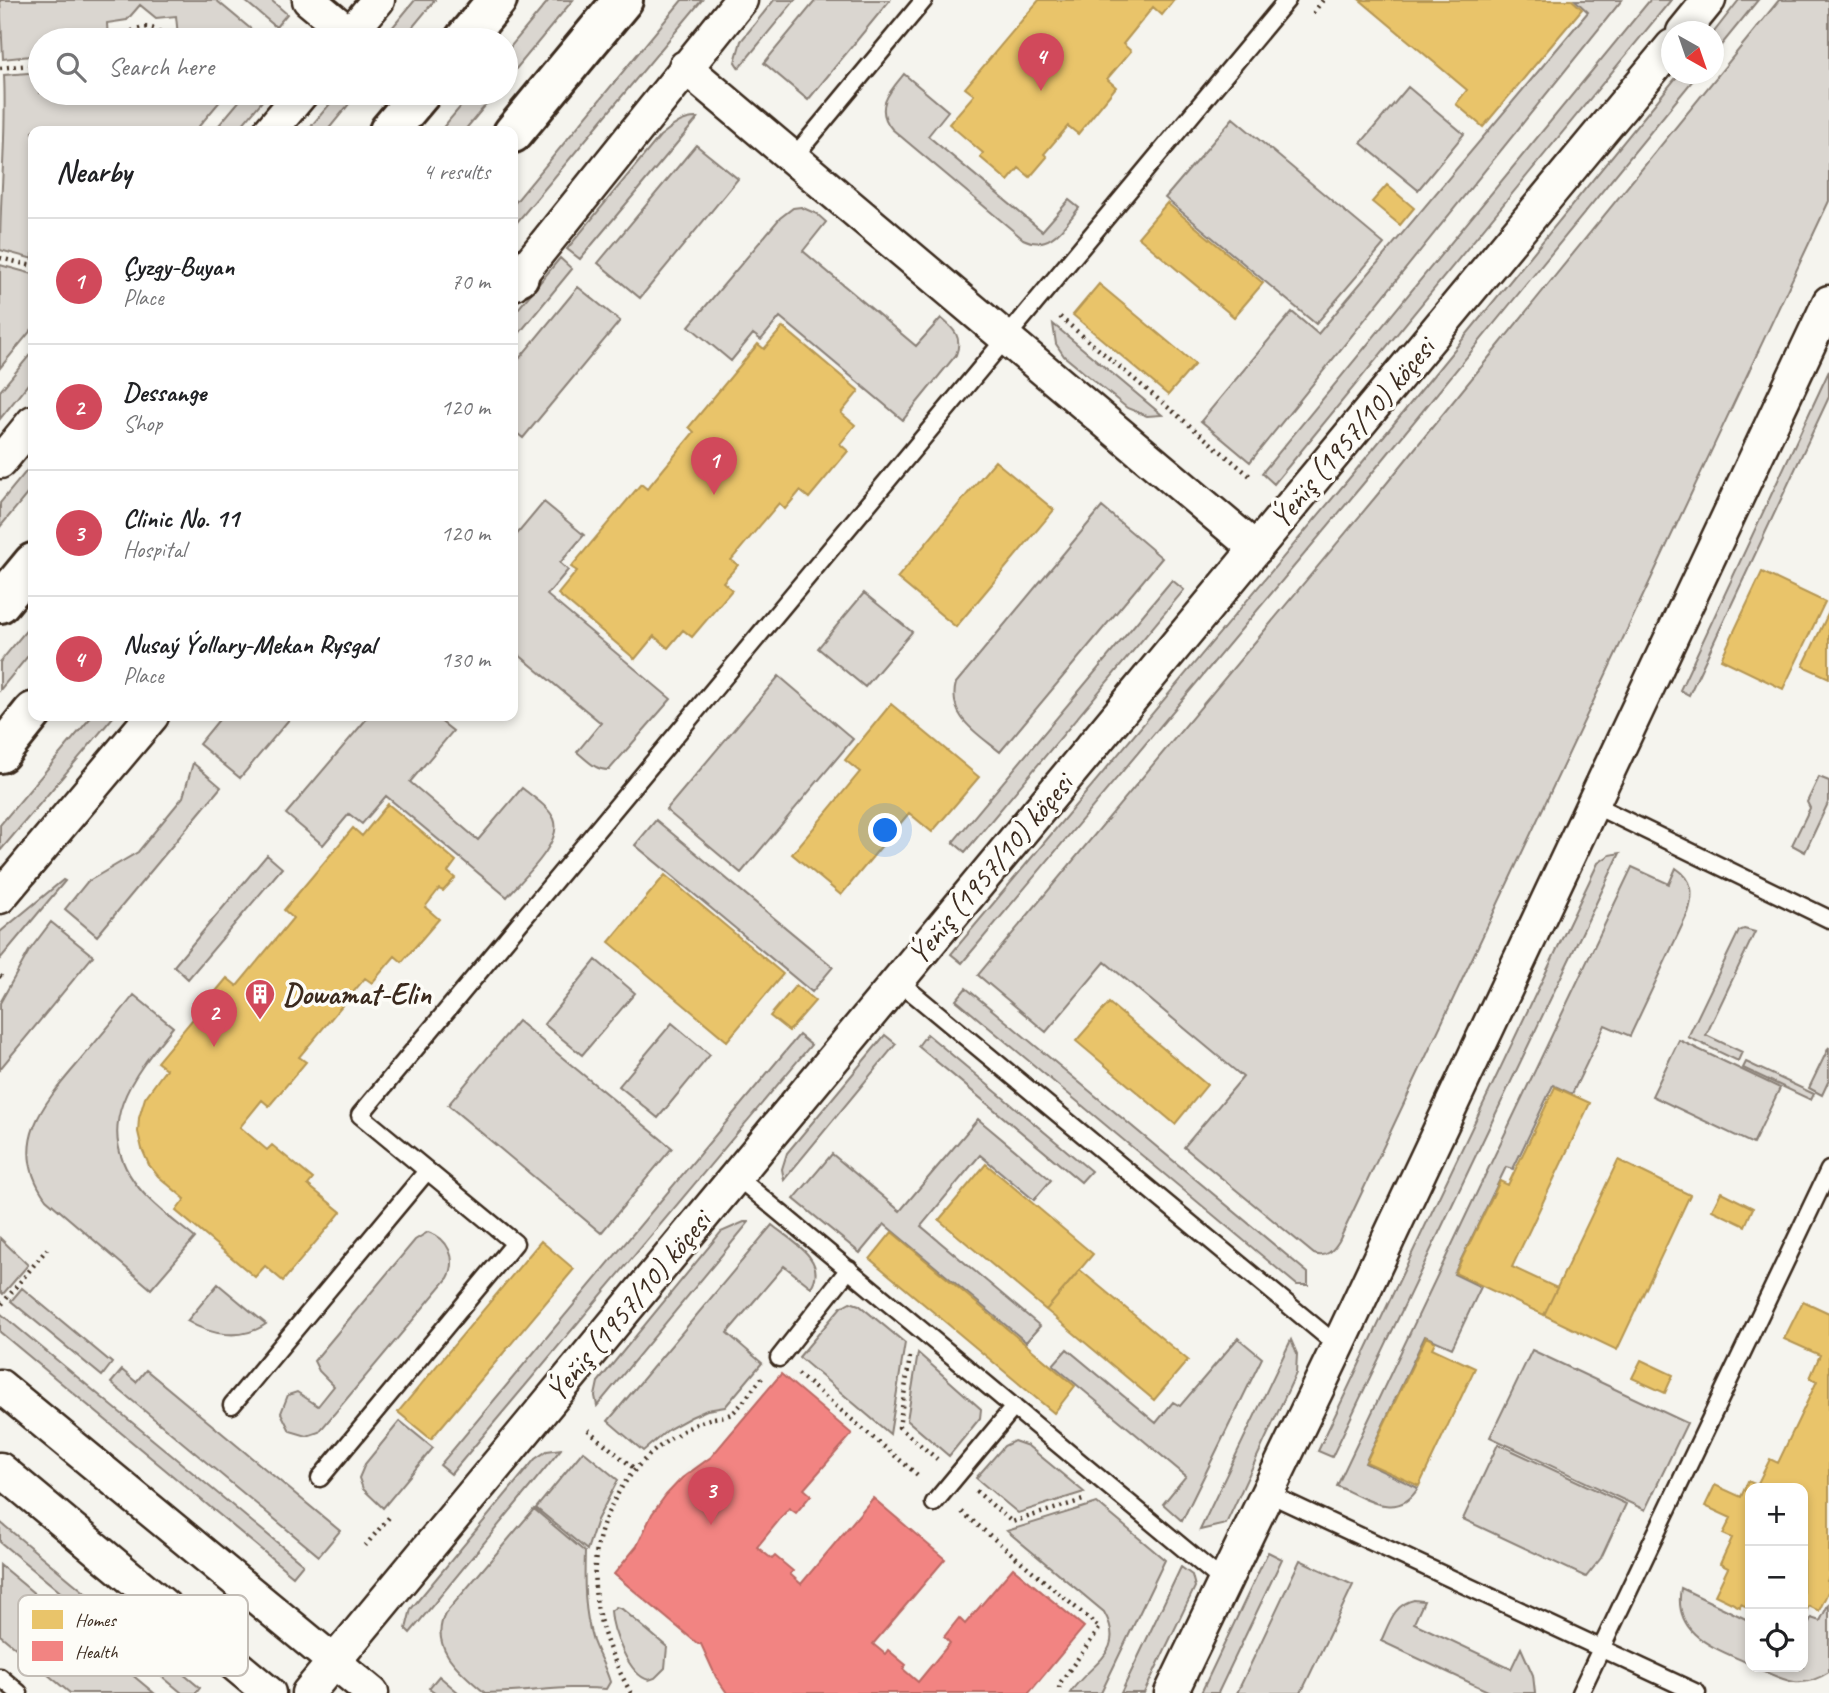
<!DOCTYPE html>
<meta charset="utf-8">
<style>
:root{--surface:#fff;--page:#f2f2f2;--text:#202124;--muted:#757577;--line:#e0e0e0;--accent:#d1495b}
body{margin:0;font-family:Caveat,sans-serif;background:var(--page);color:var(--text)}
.controls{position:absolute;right:21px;bottom:21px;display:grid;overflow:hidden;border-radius:14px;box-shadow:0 4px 10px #0003}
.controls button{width:63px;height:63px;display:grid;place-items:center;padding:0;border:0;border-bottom:2px solid var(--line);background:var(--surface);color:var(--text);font:35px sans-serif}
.compass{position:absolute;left:1661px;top:21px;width:63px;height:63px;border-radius:50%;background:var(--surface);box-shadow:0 4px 10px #0003;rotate:140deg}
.you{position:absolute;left:886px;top:831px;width:24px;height:24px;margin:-18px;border:5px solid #fff;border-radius:50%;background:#1a73e8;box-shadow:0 0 0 10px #1a73e833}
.badge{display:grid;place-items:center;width:46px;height:46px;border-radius:50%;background:var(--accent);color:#fff;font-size:23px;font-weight:700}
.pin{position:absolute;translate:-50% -58px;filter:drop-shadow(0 2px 4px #0008)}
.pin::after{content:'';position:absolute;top:37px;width:24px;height:21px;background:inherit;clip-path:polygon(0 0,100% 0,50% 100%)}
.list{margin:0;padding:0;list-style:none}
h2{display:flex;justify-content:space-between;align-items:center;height:91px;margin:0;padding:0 28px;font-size:30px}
h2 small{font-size:23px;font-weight:400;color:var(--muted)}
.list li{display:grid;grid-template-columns:46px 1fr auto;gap:21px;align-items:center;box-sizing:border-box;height:126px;padding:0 28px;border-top:2px solid var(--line)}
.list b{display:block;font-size:26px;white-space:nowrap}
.list p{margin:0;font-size:23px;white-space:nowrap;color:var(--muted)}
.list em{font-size:23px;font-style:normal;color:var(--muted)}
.icon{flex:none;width:38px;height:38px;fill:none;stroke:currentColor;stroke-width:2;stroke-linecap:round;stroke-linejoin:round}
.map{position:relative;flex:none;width:1829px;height:1693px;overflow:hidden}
.search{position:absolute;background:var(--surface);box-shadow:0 4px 10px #0003;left:28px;top:28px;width:490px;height:77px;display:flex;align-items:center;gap:18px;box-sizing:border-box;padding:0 24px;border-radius:38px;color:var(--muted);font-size:26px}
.panel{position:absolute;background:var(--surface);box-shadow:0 4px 10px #0003;left:28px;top:126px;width:490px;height:595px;border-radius:14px}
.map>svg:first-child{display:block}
.green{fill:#dad6d0;stroke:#8a8077;stroke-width:2}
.homes{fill:#e9c46a;stroke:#b59653;stroke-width:2}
.health{fill:#f28482;stroke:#bb6964;stroke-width:2}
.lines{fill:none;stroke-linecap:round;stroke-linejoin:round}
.lane-casing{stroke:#3b2a1e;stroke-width:21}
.street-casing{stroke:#3b2a1e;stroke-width:37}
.secondary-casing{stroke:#3b2a1e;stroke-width:44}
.path{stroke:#3b2a1e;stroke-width:4.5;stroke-dasharray:2 5;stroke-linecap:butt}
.lane{stroke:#fdfcf7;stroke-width:16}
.street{stroke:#fdfcf7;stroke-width:32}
.secondary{stroke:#fdfcf7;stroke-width:38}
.labels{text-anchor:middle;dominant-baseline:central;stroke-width:7;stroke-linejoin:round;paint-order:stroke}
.street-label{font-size:30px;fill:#3b2a1e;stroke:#fdfcf7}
.poi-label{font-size:30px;font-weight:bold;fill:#3b2a1e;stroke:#fdfcf7;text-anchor:start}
.key{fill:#fdfcf7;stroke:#c3bdb6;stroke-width:2}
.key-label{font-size:19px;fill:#3b2a1e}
</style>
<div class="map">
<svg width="1829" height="1693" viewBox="0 0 1829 1693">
<rect width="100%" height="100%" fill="#f5f4ee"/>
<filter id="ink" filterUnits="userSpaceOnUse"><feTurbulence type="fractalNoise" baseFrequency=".0143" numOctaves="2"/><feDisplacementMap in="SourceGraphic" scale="14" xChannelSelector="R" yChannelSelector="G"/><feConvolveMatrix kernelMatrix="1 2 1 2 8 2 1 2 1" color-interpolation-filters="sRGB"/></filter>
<g filter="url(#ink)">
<path class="green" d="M0,0H216L258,35L183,40L178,36L176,16L156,18L140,5L127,20L107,23L108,40H40V55L3,59Z
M244,0H271L287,14L276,27Z
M415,0H435L402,40H382Z
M549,0H573L506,81V52Z
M682,0H702L513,227V205Z
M774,0H795L739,68L735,62L741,41Z
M816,0H890L808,100L764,63Z
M1575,0H1622L1250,462L1201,421L1292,312L1318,334L1588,12Z
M1650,0H1671L1274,484L1262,473Z
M1739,0H1758L1714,54V32Z
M1779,0H1829V201L1339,1241C1333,1251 1326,1258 1314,1254L1184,1147L1243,1077L1105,962L1046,1032L978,975L1378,494Z
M40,72V93H137L149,102L157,93H227L195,131H33V259L0,250C0,192 7,134 4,75Z
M904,74L948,111L928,136L1042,231L1069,200L1079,208C1064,226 1050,252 1023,239L892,129C874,108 889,92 904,74Z
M1679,74H1698L1363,484L962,963L951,954L1352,475Z
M1408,87L1464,134L1418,190L1361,143Z
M246,93H269L237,131H214Z
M339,93H358L327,131H307Z
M472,93H496L464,131H440Z
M698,118L580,259L567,249L660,136C672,127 682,117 698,118Z
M1233,118L1384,244L1316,324L1165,198Z
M696,145L738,179L640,298L598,263Z
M801,207L817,214L826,222L803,251L916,346L941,318C954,329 963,337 956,355L903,420L780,317L761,340L753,334L731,361L689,326L780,218L793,208Z
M560,258L572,269L513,341V315Z
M0,265L33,274V328L0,368Z
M578,287L620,321L523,438L513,430V366Z
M1053,324L1162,415L1147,416L1127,408L1064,356L1056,344Z
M33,351V378L0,419V391Z
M1829,371V397L1689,695L1680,690Z
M33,463V487L0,527V503Z
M544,502L584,535L560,563L568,570L547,595L671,699L609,770C596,771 587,760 577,752L601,723L513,650V539Z
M1102,507L1162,558L1000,752C977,733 947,717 956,683Z
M1172,580L1184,590L965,852L953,842Z
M864,593L912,632L865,687L818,648Z
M33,622V650L0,690V662Z
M779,676L853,739L741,873L666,810Z
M92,716H114L0,851V825Z
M222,716H292L240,778L199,744Z
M369,716H434L453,731L410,782L478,840L522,788C533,797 548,806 554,819C564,842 521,880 507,897L386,796L362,824L349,814L323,845L286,814Z
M193,763L221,787L97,936L65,909L87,882L138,852L183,797Z
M1819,777L1829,781V801L1805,852L1792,845L1810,808L1807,802Z
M656,820L833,967L812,992L635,845Z
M1620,853L1332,1457L1318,1451L1598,863L1610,855Z
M267,855L282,868L188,979L174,966Z
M1632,867L1669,884L1676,868C1694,880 1694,894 1688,913L1630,1036L1605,1025L1572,1094L1553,1085L1513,1169L1506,1167L1454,1274L1481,1287L1452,1348L1425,1336L1365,1463L1418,1488C1398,1522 1364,1498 1337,1486Z
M63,880L65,881L0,959V932Z
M51,922L93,956L0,1069V1003L29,951Z
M1744,929L1755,932L1706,1035L1742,1052L1738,1061L1688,1037L1739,931Z
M596,960L635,993L582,1055L544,1024Z
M966,988L1308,1273V1285H1297L956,1000Z
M134,995L173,1027C133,1075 90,1128 139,1188C154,1207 176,1222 195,1238L151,1289L46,1199C7,1145 43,1104 79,1062C97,1040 116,1018 134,995Z
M518,1021L672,1148L601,1233L448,1105Z
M672,1023L710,1055L658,1118L619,1086Z
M927,1034L1091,1171L1081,1182L918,1046Z
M799,1035L811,1045L451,1474L440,1465Z
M885,1035L896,1044L784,1180L782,1169L787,1153Z
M1679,1040L1780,1088L1753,1144L1652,1096Z
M1829,1047V1080L1822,1095L1809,1088Z
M1746,1062L1814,1094L1811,1100L1743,1068Z
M978,1119L1051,1180L1034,1200L980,1155L921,1226L1040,1326L1026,1342L884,1224L860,1253L794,1199L832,1154L900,1211Z
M744,1222H749L597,1406L595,1396L598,1382L721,1232Z
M772,1225C790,1240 829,1260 811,1287L784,1266L727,1333L762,1363L725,1407L707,1410L691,1417L669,1429L643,1451L608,1421Z
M428,1232C448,1238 458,1259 448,1278L319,1432L307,1436L290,1431L281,1413L288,1395L297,1392L318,1406L334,1386L319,1371L314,1361L415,1240Z
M0,1238L28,1265L3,1294L0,1291Z
M218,1284L266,1324C242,1341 210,1335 187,1321Z
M22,1288L112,1363L102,1376L11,1301Z
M850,1302L859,1305L905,1343L890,1434L799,1357L841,1307Z
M0,1313L303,1564L293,1576L0,1332Z
M1238,1338L1262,1358L1182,1521L1163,1504L1186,1476L1053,1365L1067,1349L1156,1423L1173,1402L1180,1406Z
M1291,1340L1297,1354L1296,1373L1226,1524L1200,1530Z
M1532,1350L1687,1423L1645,1510L1490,1437Z
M918,1353L981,1409L980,1418L949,1456L907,1420Z
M122,1370L136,1382L146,1370L340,1531L319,1556L111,1383Z
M400,1421L433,1448L383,1508L363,1489L359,1478L365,1464Z
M1014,1441L1028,1446L1084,1492L1018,1513L976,1478L1004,1446Z
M1498,1444L1626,1504L1601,1558L1586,1577L1463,1519Z
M561,1449L410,1633L406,1629L411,1609L535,1459L547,1451Z
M583,1451L618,1480L597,1520L587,1550L536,1508Z
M1097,1503L1165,1560L1101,1693H1070C1089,1663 1128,1654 1104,1612L1007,1531Z
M534,1509L585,1552C584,1582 584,1612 593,1641C598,1655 606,1668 610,1682L606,1689C565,1685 526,1693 485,1693C462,1673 428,1648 445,1614Z
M0,1522L200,1688L196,1693H182L0,1542Z
M1268,1552L1282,1559L1218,1693H1201Z
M1300,1560L1353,1585L1301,1693H1237Z
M0,1565L154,1693H70L0,1635Z
M1181,1567L1192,1575L1195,1587L1144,1693H1121Z
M1681,1588L1750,1621V1664C1716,1648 1672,1636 1681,1588Z
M1414,1600L1424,1601L1414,1623L1511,1669L1521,1648L1533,1675L1535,1693H1492L1381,1641C1389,1624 1394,1604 1414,1600Z
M1829,1603V1672C1800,1691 1783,1680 1755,1667H1803V1636L1811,1618L1820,1621Z
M616,1607L622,1609L667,1647L665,1668L655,1678L649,1680C629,1676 612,1630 611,1611Z
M439,1676L459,1693H436L429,1688Z"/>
<path class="homes" d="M1039,0H1174L1162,15L1153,7L1123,44L1131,51L1107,79L1116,87L1078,134L1068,126L1044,154L1047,157L1030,177L1019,168L1008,181L980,157L983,153L949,124L974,95L965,88Z
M1360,0H1572L1582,9L1483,127L1456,104L1467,90Z
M1387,185L1414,208L1400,225L1372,202Z
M1167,203L1263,283L1234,317L1138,237Z
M1099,284L1195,364L1168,395L1073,315Z
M783,327L859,391L841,413L855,425L840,444L848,451L809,498L800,491L785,509L779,503L731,560L738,565L723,582L732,590L692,637L683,630L668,648L654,636L635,659L558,594L577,571L571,567L641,484L647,489L694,432L689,427L758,344L764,349Z
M995,461L1054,510L956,627L897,578Z
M1762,572L1825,602L1783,689L1721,659Z
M1829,612V678L1803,666Z
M891,704L979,777L932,832L909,813L841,895L792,854L860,772L845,760Z
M388,804L456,861L448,872L455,878L443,891L439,889L425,907L439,919L402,962L395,956L372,983L365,978L299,1057L306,1062L269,1106L262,1100L240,1127L267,1150L272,1145L313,1179L308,1185L341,1212L283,1281L265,1266L255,1277L176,1211L185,1199L158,1176L149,1165L142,1149L138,1132L139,1118L145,1098L166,1069L157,1062L227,978L237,986L293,918L284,910L353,828L362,836Z
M665,875L783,974L727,1041L609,942Z
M796,985L815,1001L789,1031L770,1016Z
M1109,1003L1207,1085L1175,1124L1076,1041Z
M1555,1087L1590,1103L1512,1267L1557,1288L1544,1315L1455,1273L1500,1181L1508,1185Z
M1618,1160L1690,1195L1617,1350L1544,1315Z
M986,1164L1093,1254L1046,1310L939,1220Z
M1721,1192L1753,1208L1745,1226L1712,1210Z
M892,1232L1075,1386L1054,1413L870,1259Z
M541,1241L574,1269L431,1439L398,1412Z
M1080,1270L1188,1360L1154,1400L1046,1310Z
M1803,1301L1829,1313V1577L1827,1581L1829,1590L1819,1611L1809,1606L1803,1618V1488H1750V1609L1741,1604L1740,1607L1715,1595L1728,1568L1720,1564L1732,1538L1723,1534L1731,1518L1705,1506L1715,1485L1741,1497L1748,1481L1757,1485L1770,1459L1778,1463L1817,1381L1810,1378L1820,1355L1784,1339Z
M1426,1337L1435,1342L1432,1348L1475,1368L1419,1486L1366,1462Z
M1641,1360L1673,1375L1665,1393L1632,1378Z"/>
<path class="health" d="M781,1374L852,1434L804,1489L811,1495L796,1513L789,1508L757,1547L772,1559L775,1556L793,1571L790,1574L801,1584L873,1498L945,1559L873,1644L885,1654L888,1650L906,1665L903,1669L918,1682L950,1643L944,1637L959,1618L965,1624L1013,1568L1084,1627L1029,1693H727L716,1677L701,1644H698L614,1574L637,1546L652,1514L666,1495L682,1478L711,1457Z"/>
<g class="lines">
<g class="lane-casing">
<path id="lane" d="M793,158L924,0
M1592,804L1829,919
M897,980L1338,1346
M736,1176L1224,1582
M779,1358L849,1269
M232,1405L427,1171
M320,1478L515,1243L360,1115L1287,0
M1267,1493L1697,1693
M934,1503L1014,1407
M0,1677L19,1693
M1580,1693L1829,1170"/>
</g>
<g class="street-casing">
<path id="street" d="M309,0L350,34
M1683,32L1709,0
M345,40L378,0
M685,67L1256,549
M270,131L302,93
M513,284L741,0
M0,462L33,422
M0,897L152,716
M0,1386L372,1693
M0,1469L269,1693
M308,1693L1672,46
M1171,1693L1338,1346L1829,302"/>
</g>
<g class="secondary-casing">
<path id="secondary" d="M464,40L497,0
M389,131L421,93
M513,133L623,0
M513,276H519
M0,603L33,563
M0,753L33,712"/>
</g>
<path class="path" d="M1313,13L1323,0
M121,40C135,24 155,22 168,40
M0,68L40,64
M0,258L33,266
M1060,317L1250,476
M0,976L5,980
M2,1304L47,1249
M910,1357L899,1427L937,1459
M798,1374L920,1477
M588,1430L636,1470
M976,1491L1012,1522L1083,1500
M962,1512L1100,1628L1060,1683L1058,1693
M365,1546L391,1515
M631,1693C599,1636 581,1578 607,1515C619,1487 638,1462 663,1444C677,1434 693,1424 710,1419C716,1417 725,1417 731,1414C740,1408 754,1387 762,1378"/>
<use href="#lane" class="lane"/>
<use href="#street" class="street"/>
<use href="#secondary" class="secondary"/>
</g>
</g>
<defs>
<g id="building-pin" transform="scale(1.575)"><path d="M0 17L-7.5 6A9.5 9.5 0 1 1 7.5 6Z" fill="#d1495b" stroke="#fdfcf7"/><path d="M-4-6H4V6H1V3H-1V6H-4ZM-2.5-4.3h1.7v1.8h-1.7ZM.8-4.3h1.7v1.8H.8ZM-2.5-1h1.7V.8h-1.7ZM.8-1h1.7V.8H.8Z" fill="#fff"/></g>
</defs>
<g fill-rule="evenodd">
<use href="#building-pin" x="260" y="994"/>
</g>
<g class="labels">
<g class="street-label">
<text transform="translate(1352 433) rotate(-50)">Ýeňiş (1957/10) köçesi</text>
<text transform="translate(990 869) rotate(-50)">Ýeňiş (1957/10) köçesi</text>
<text transform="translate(628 1306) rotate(-50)">Ýeňiş (1957/10) köçesi</text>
</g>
<g class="poi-label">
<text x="283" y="994">Dowamat-Elin</text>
</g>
</g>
<rect x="18" y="1595" width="230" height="81" rx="10" class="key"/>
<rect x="32" y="1610" width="31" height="19" fill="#e9c46a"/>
<rect x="32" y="1641" width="31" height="20" fill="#f28482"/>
<g class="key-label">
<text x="75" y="1626">Homes</text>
<text x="75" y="1658">Health</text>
</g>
</svg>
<div class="controls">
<button>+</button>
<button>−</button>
<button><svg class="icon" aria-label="locate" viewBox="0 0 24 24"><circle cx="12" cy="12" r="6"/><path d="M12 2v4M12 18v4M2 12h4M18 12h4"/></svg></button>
</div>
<svg class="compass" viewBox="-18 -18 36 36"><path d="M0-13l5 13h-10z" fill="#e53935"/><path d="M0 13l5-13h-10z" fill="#757577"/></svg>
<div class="you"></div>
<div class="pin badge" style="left:714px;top:495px">1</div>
<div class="pin badge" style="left:214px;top:1047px">2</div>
<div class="pin badge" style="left:711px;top:1525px">3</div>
<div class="pin badge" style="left:1041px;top:91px">4</div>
<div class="search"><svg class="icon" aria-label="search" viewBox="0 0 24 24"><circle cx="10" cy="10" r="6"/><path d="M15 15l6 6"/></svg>Search here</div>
<section class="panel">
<h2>Nearby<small>4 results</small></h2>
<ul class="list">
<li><span class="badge">1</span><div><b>Çyzgy-Buyan</b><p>Place</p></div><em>70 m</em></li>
<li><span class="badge">2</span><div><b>Dessange</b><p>Shop</p></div><em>120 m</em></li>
<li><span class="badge">3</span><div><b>Clinic No. 11</b><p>Hospital</p></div><em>120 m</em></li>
<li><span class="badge">4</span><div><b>Nusaý Ýollary-Mekan Rysgal</b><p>Place</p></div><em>130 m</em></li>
</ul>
</section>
</div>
